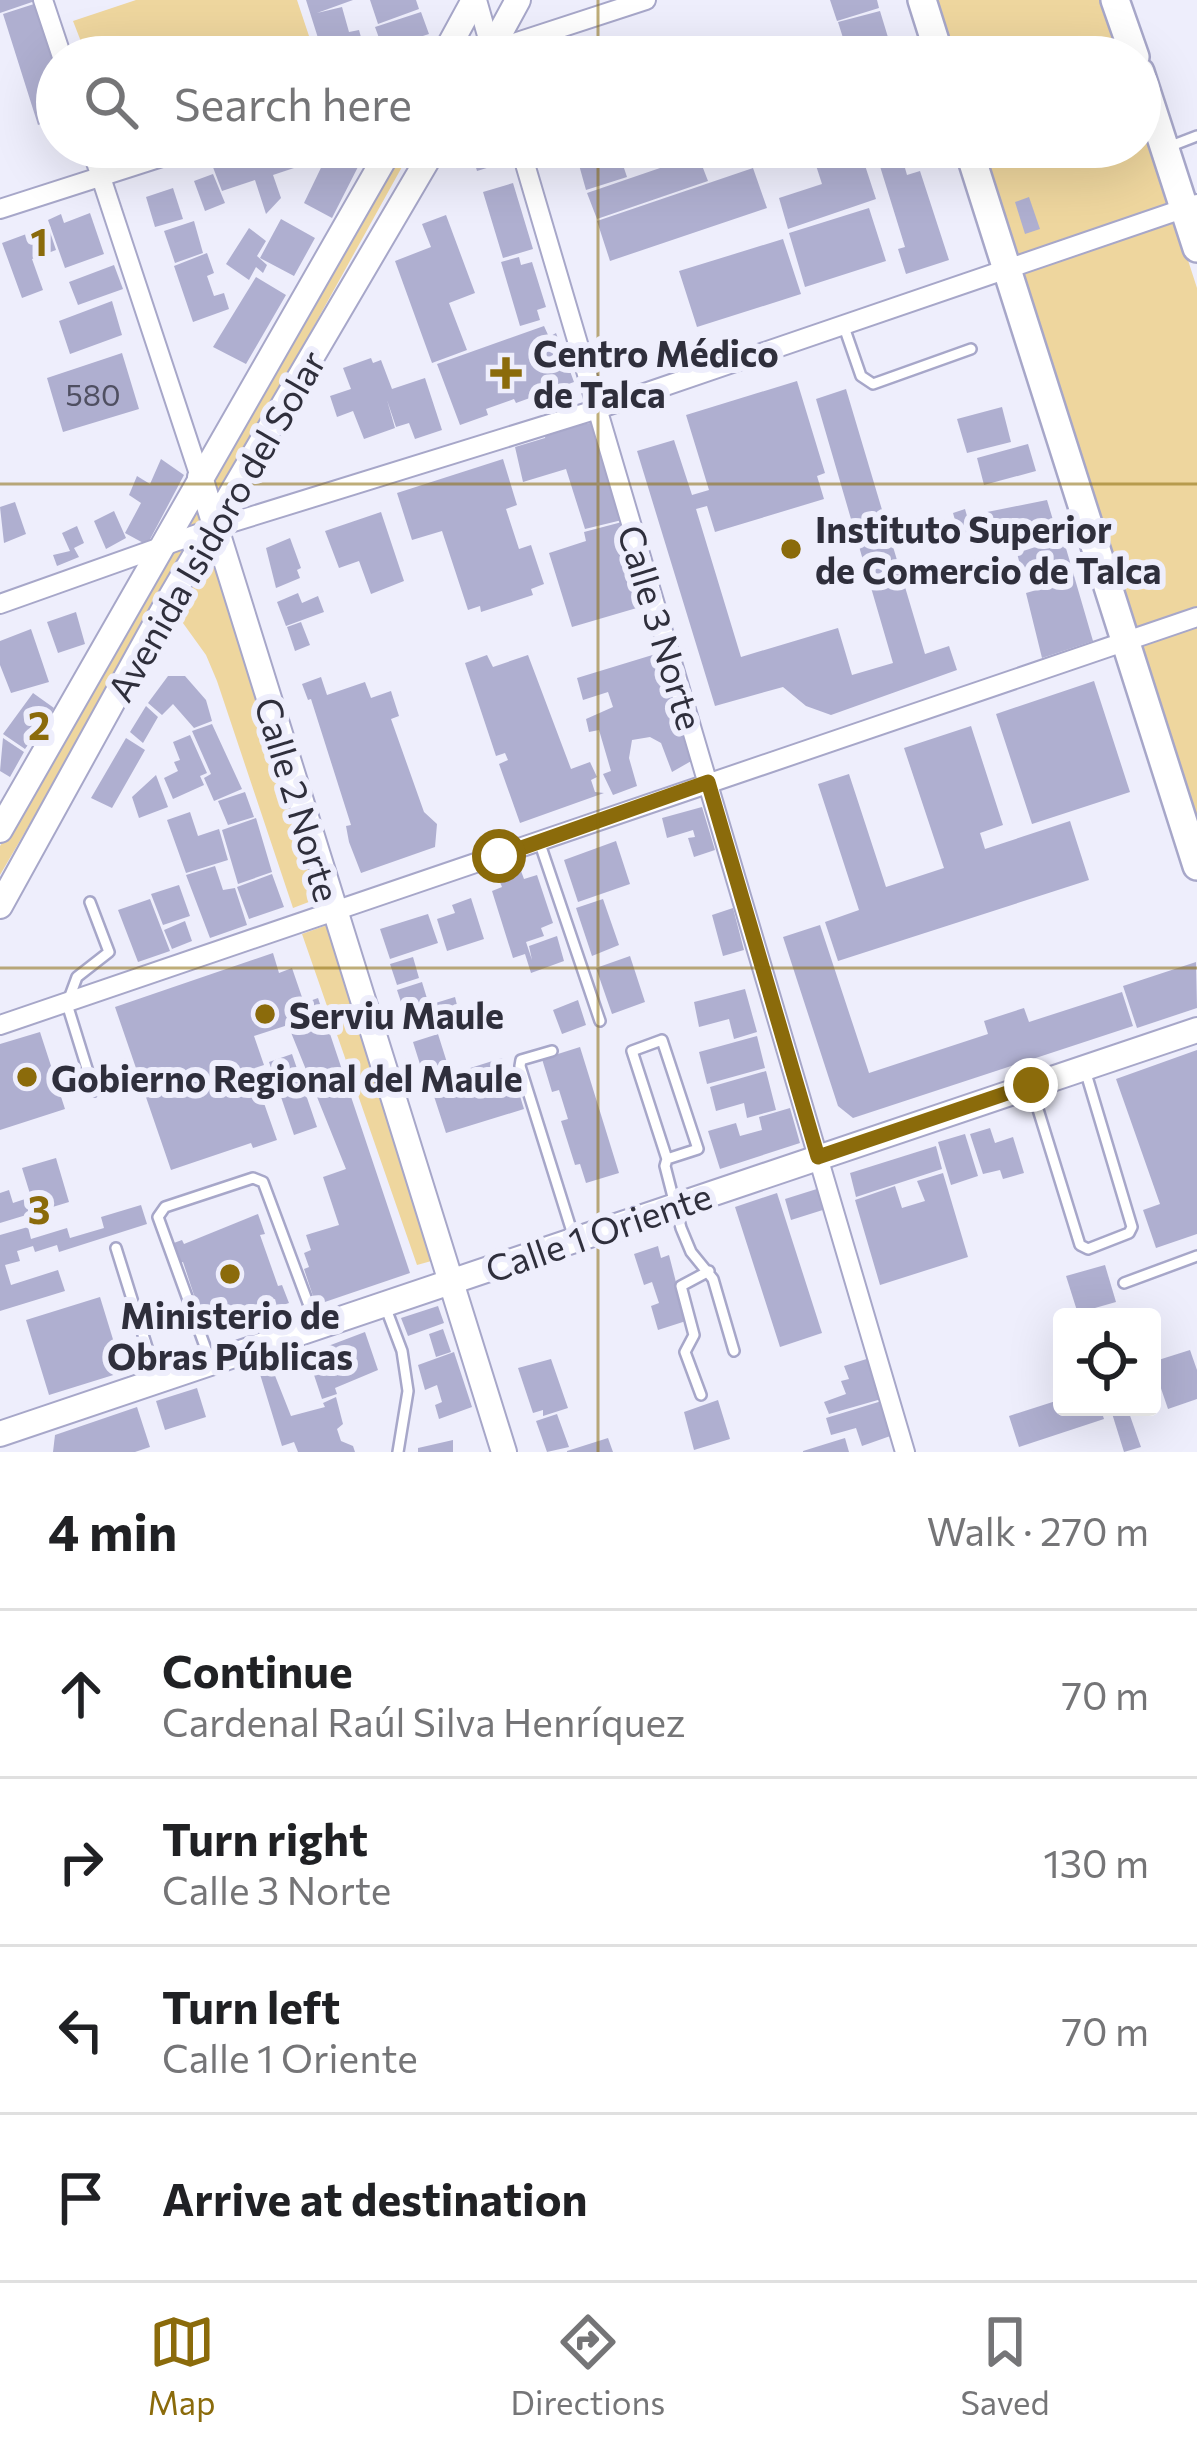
<!DOCTYPE html>
<meta charset="utf-8">
<style>
:root{--surface:#fff;--page:#f6f6f6;--text:#202124;--muted:#757577;--line:#e0e0e0;--accent:#8b6b0b}
body{margin:0;font-family:Commissioner,sans-serif;background:var(--page);color:var(--text)}
.controls{position:absolute;right:36px;bottom:36px;display:grid;overflow:hidden;border-radius:12px;box-shadow:0 12px 48px #0002}
.controls button{width:108px;height:108px;display:grid;place-items:center;padding:0;border:0;border-bottom:3px solid var(--line);background:var(--surface);color:var(--text);font:60px sans-serif}
.stop{position:absolute;width:36px;height:36px;margin:-27px;border:9px solid #8b6b0b;border-radius:50%;background:#fff}
.stop.end{background:#8b6b0b;border-color:#fff;box-shadow:0 3px 12px #0008}
.list{margin:0;padding:0;list-style:none}
h2{display:flex;justify-content:space-between;align-items:center;height:156px;margin:0;padding:0 48px;font-size:51px}
h2 small{font-size:39px;font-weight:400;color:var(--muted)}
.list li{display:grid;grid-template-columns:78px 1fr auto;gap:36px;align-items:center;box-sizing:border-box;height:168px;padding:0 48px;border-top:3px solid var(--line)}
.list b{display:block;font-size:45px;white-space:nowrap}
.list p{margin:0;font-size:39px;white-space:nowrap;color:var(--muted)}
.list em{font-size:39px;font-style:normal;color:var(--muted)}
.icon{flex:none;width:66px;height:66px;fill:none;stroke:currentColor;stroke-width:2;stroke-linecap:round;stroke-linejoin:round}
.map{position:relative;flex:none;width:1197px;height:1452px;overflow:hidden}
.search{position:absolute;background:var(--surface);box-shadow:0 12px 48px #0002;left:36px;right:36px;top:36px;height:132px;display:flex;align-items:center;gap:30px;box-sizing:border-box;padding:0 42px;border-radius:66px;color:var(--muted);font-size:45px}
.sheet{height:828px;background:var(--surface)}
nav{display:flex;justify-content:space-around;align-items:center;box-sizing:border-box;height:168px;border-top:3px solid var(--line);background:var(--surface);font-size:33px;color:var(--muted)}
nav a{display:grid;justify-items:center;gap:6px}
nav .on{color:var(--accent)}
.map>svg:first-child{display:block}
.green{fill:#eed69e}
.building{fill:#afafd0}
.lines{fill:none;stroke-linecap:round;stroke-linejoin:round}
.lane-casing{stroke:#a7a7c9;stroke-width:14}
.street-casing{stroke:#a7a7c9;stroke-width:22}
.secondary-casing{stroke:#a7a7c9;stroke-width:28}
.primary-casing{stroke:#a7a7c9;stroke-width:32}
.lane{stroke:#fff;stroke-width:9}
.street{stroke:#fff;stroke-width:18}
.secondary{stroke:#fff;stroke-width:24}
.primary{stroke:#fff;stroke-width:27}
.route{stroke:#8b6b0b;stroke-width:15}
.grid{fill:none;stroke:#8b6b0b;stroke-width:3;stroke-opacity:0.55}
.poi-dot{fill:#8b6b0b;stroke:#eeeefc;stroke-width:4.5}
.labels{text-anchor:middle;dominant-baseline:central;stroke-width:12;stroke-linejoin:round;paint-order:stroke}
.number-label{font-size:30px;fill:#4f4f61}
.poi-label{font-size:36px;font-weight:bold;fill:#2f2f3c;stroke:#eeeefc;text-anchor:start}
.street-label{font-size:36px;fill:#2f2f3c;stroke:#eeeefc}
.grid-label{font-size:39px;text-anchor:middle;font-weight:bold;fill:#8b6b0b;stroke:#eeeefc;stroke-width:12;stroke-linejoin:round;paint-order:stroke}
</style>
<div class="map">
<svg width="1197" height="1452" viewBox="0 0 1197 1452">
<rect width="100%" height="100%" fill="#eeeefc"/>
<path class="green" d="M136,0H297L316,57H87L73,21Z
M930,0H1103L1122,57H948Z
M1140,112L1197,288V835L976,147H1140Z
M396,147H413L206,521L0,875V846Z
M205,554L214,555L322,897L293,908L217,681L206,655L175,612Z
M330,924L435,1260L417,1265L302,934Z"/>
<path class="building" d="M0,0H35V1L0,13Z
M306,0H353L317,13L342,7L349,32L359,30L366,55L324,57Z
M370,0H416L419,9L378,24Z
M830,0H877L879,8L837,21Z
M34,4L57,73V118L38,125L3,14Z
M880,11L894,57H849L838,22Z
M421,12L429,34L383,49L375,27Z
M626,36L633,57H591L588,48Z
M259,147H287L294,168L273,175L281,198L266,214L255,180L222,191L211,162Z
M331,147H342L362,159L332,218L304,203Z
M501,147L506,162L477,171L470,148Z
M574,147H617L627,177L586,190Z
M810,147H859L876,199L788,229L779,198L822,184Z
M874,147H899L907,175L920,171L949,260L906,274L898,249L905,247Z
M698,155L708,181L597,219L587,193Z
M753,168L767,208L610,261L597,221Z
M213,174L225,203L205,211L194,181Z
M513,183L533,249L503,258L483,192Z
M173,188L183,219L155,227L146,197Z
M1029,197L1040,229L1025,234L1015,202Z
M869,208L886,261L805,287L789,233Z
M90,213L104,254L65,268L48,220L61,214L64,223Z
M446,215L475,293L449,303L467,350L432,363L395,261L431,247L422,224Z
M281,219L315,238L294,276L260,258Z
M194,221L203,253L175,263L164,231Z
M48,226L56,250L32,259L43,290L22,298L2,243Z
M249,228L266,241L257,256L267,265L263,273L256,267L249,280L226,264Z
M783,239L801,294L697,327L679,271Z
M207,253L214,273L207,276L214,296L224,293L229,309L193,322L174,266Z
M519,257L521,265L532,262L546,307L537,310L540,320L520,326L501,262Z
M114,265L123,289L78,305L69,282Z
M256,277L286,295L246,364L213,347Z
M112,301L122,335L70,354L59,321Z
M544,326L549,337L556,333L574,382L516,403L514,399L486,409L488,415L460,425L437,364Z
M122,353L139,409L63,432L47,378Z
M371,358L373,363L381,360L392,389L425,378L442,430L415,439L409,423L396,427L387,400L395,428L364,439L353,411L337,417L330,396L351,389L343,368Z
M797,381L825,473L817,476L824,499L715,532L707,506L696,509L741,657L838,628L852,675L893,663L816,399L846,389L925,654L949,646L957,670L831,715L806,706L783,687L715,706L637,451L674,440L692,495L709,490L686,415Z
M1002,407L1011,442L967,453L957,419Z
M595,422L622,520L585,529L566,469L523,482L515,447L545,438L546,432Z
M1028,444L1036,471L984,485L977,458Z
M161,459L184,475L147,545L125,533L141,503L129,495L137,476L150,484Z
M503,459L517,505L506,509L519,549L531,545L544,584L531,589L533,595L481,612L480,606L468,610L442,531L412,540L397,493Z
M1047,500L1053,520L960,538L953,513L965,509L967,516Z
M15,502L26,534L4,543L0,507Z
M114,511L126,538L106,549L94,521Z
M381,512L404,581L371,594L359,561L339,568L325,531Z
M622,522L647,605L572,627L549,553L586,541L584,532Z
M77,526L84,543L74,548L79,557L57,566L53,555L70,551L62,533Z
M290,538L301,568L297,570L300,578L276,588L266,548Z
M1063,538L1093,641L1042,658L1026,593L1054,585L1050,569L1023,577L1017,553Z
M298,593L302,603L318,596L324,612L286,626L277,602Z
M76,612L85,644L58,653L47,622Z
M301,622L310,645L295,651L287,627Z
M31,629L49,682L11,693L0,665V641Z
M659,653L693,760L672,772L661,743L650,737L632,740L629,758L637,786L613,795L603,774L611,771L599,730L589,732L586,719L613,707L608,692L583,700L577,678Z
M487,655L493,667L528,655L571,769L590,762L597,777L591,780L595,792L604,793L520,823L499,764L508,760L505,753L496,756L465,663Z
M168,676H185L206,700L212,721L194,728L173,704L162,715L148,703Z
M321,677L327,695L365,682L371,698L391,691L399,716L391,719L424,812L437,824L435,847L361,873L349,842L346,826L351,825L311,699L308,700L302,684Z
M1094,681L1130,792L1032,824L996,714Z
M33,693L54,708L25,749L3,734Z
M146,706L158,717L143,743L130,732Z
M212,724L242,789L214,801L204,778L211,774L192,731Z
M971,726L1003,825L980,833L985,849L1070,821L1089,880L838,961L825,922L859,910L818,784L849,774L886,887L944,868L904,748Z
M190,735L207,773L200,776L204,785L173,799L164,778L178,771L174,762L180,760L173,742Z
M3,738L24,752L10,777L0,771Z
M126,738L145,750L112,808L91,798Z
M156,775L168,807L139,818L132,797Z
M245,792L254,817L228,825L218,801Z
M702,807L715,850L694,857L688,838L695,837L693,830L667,838L662,818Z
M190,812L198,836L219,829L228,860L186,873L167,820Z
M256,818L272,872L238,884L222,830Z
M616,841L630,884L578,902L564,860Z
M215,866L223,890L235,888L247,925L210,938L186,875Z
M521,871L524,879L537,875L553,923L541,928L544,936L526,942L532,960L529,946L557,936L564,961L531,973L525,954L513,958L492,891L502,887L499,880Z
M272,874L284,907L249,919L237,887Z
M179,885L190,916L163,925L151,894Z
M471,898L484,939L447,951L437,919L455,913L452,905Z
M150,899L170,951L138,962L118,910Z
M603,899L619,945L592,956L576,908Z
M733,908L744,950L723,956L712,915Z
M428,914L438,943L390,959L380,929Z
M185,921L192,941L172,949L164,930Z
M820,925L869,1073L988,1034L984,1021L1024,1008L1029,1022L1122,992L1133,1026L853,1118L838,1106L783,937Z
M273,953L279,973L292,968L304,1003L318,998L410,1273L316,1305L304,1269L309,1267L304,1253L311,1250L306,1235L339,1225L323,1177L346,1169L288,1025L254,1036L264,1065L252,1069L277,1140L253,1148L251,1143L171,1170L115,1007Z
M630,956L645,1002L612,1014L596,968Z
M413,957L419,978L397,985L390,964Z
M1196,962L1197,1008L1137,1028L1123,986Z
M422,982L429,1005L455,997L460,1017L411,1032L397,990Z
M745,989L757,1032L734,1039L729,1019L699,1027L694,1002Z
M578,1000L586,1025L562,1034L553,1010Z
M40,1032L65,1109L0,1130V1044Z
M438,1034L449,1069L424,1077L413,1042Z
M757,1036L765,1068L707,1084L699,1052Z
M580,1047L619,1173L586,1183L580,1164L575,1165L561,1121L568,1119L559,1090L552,1092L542,1059Z
M1197,1050V1234L1156,1248L1143,1210L1160,1204L1116,1079Z
M292,1054L317,1127L294,1135L269,1062Z
M502,1058L506,1072L512,1070L524,1109L446,1133L429,1081Z
M766,1071L776,1110L747,1118L744,1103L716,1111L710,1087Z
M790,1108L800,1143L720,1169L708,1131L736,1123L740,1136L762,1130L759,1117Z
M990,1128L995,1143L1013,1137L1024,1173L1003,1179L1000,1170L983,1174L970,1134Z
M965,1134L978,1176L951,1185L938,1142Z
M936,1146L942,1169L856,1197L850,1173Z
M56,1158L69,1202L0,1223V1193L9,1190L13,1203L31,1197L22,1168Z
M943,1173L968,1257L880,1285L855,1200L895,1186L902,1208L925,1201L917,1181Z
M820,1188L826,1209L791,1220L785,1199Z
M777,1193L822,1333L780,1347L735,1207Z
M141,1205L147,1224L59,1252L57,1245L35,1252L33,1246L17,1251L20,1261L5,1265L11,1285L58,1270L65,1291L0,1311V1235L28,1227L31,1239L67,1228L70,1238L104,1228L101,1217Z
M258,1214L265,1234L260,1235L278,1286L282,1285L289,1303L277,1307L275,1299L210,1322L213,1329L203,1333L196,1314L200,1313L183,1262L177,1264L171,1244L182,1240L184,1244Z
M658,1246L661,1258L669,1255L686,1321L658,1330L651,1306L659,1303L652,1282L644,1285L634,1254Z
M1105,1265L1116,1302L1095,1308L1098,1317H1079L1066,1276Z
M100,1297L123,1372L49,1395L26,1320Z
M438,1306L444,1323L408,1336L401,1318Z
M443,1329L451,1352L436,1357L429,1334Z
M365,1332L378,1370L335,1388L337,1394L322,1399L307,1354Z
M1190,1350L1197,1370V1399L1168,1409L1152,1362Z
M454,1352L472,1407L439,1419L435,1405L442,1402L437,1385L425,1390L418,1365Z
M873,1357L885,1398L829,1414L824,1402L846,1394L841,1381L849,1379L844,1366Z
M551,1359L568,1408L543,1416V1410L533,1413L518,1368Z
M272,1368L291,1416L325,1407L323,1403L336,1397L343,1424L337,1429L341,1441L353,1446L355,1452H298L294,1442L282,1446L259,1371Z
M197,1388L206,1417L165,1430L156,1401Z
M1062,1399V1407H1100L1104,1419L1019,1447L1009,1416Z
M718,1400L730,1439L694,1450L684,1412Z
M885,1400L896,1434L862,1446L856,1428L831,1435L826,1418Z
M137,1407L150,1447L135,1452H53L55,1435Z
M1110,1407H1127L1141,1447L1124,1452Z
M557,1414L569,1447L547,1452L536,1421Z
M608,1438L613,1452H567V1451Z
M845,1438L849,1452H803V1451Z
M453,1440V1452H418V1448Z"/>
<g class="lines">
<g class="lane-casing">
<path id="lane" d="M1171,146L1197,136
M843,324L861,376L873,384L971,349
M539,841L600,1021
M90,902L109,952L77,977L67,1004L94,1091
M552,1051L521,1060L520,1066L573,1235
M1032,1090L1080,1245L1088,1249L1129,1233L1132,1227L1085,1070
M667,1159L698,1149L662,1040L632,1051L667,1159L665,1166L681,1228L691,1252L713,1279L734,1351
M116,1248L156,1376
M1124,1283L1197,1256
M385,1306L402,1351L408,1391L398,1452
M211,1363L158,1217L165,1207L253,1178L263,1182L317,1327
M701,1395L685,1352L694,1335L681,1286L709,1271"/>
</g>
<g class="street-casing">
<path id="street" d="M43,0L62,57
M477,0L492,53
M471,57L646,0
M91,147L200,477
M520,147L905,1452
M0,209L193,147
M0,604L214,528L598,409L1197,204
M0,1025L1197,617"/>
</g>
<g class="secondary-casing">
<path id="secondary" d="M443,57L474,0
M487,57L518,0
M200,477L504,1452
M0,830L391,147
M0,906L166,605L435,147
M0,1434L1197,1030"/>
</g>
<g class="primary-casing">
<path id="primary" d="M922,0L940,57
M1115,0L1135,57
M1140,72L1197,248
M968,147L1197,866"/>
</g>
<use href="#lane" class="lane"/>
<use href="#street" class="street"/>
<use href="#secondary" class="secondary"/>
<use href="#primary" class="primary"/>
</g>
<g class="lines">
<path class="route" d="M499,856L708,782L818,1157L1031,1085"/>
</g>
<path class="grid" d="M598,0V57M598,147V1452M0,484H1197M0,968H1197"/>
<g class="poi-dot">
<path d="M500 355h12v12h12v12h-12v12h-12v-12h-12v-12h12z"/>
<circle cx="791" cy="549" r="12"/>
<circle cx="265" cy="1014" r="12"/>
<circle cx="27" cy="1077" r="12"/>
<circle cx="230" cy="1274" r="12"/>
</g>
<g class="labels">
<g class="number-label">
<text x="93" y="393">580</text>
</g>
<g class="poi-label">
<text x="533" y="352">Centro Médico<tspan x="533" dy="41">de Talca</tspan></text>
<text x="815" y="528">Instituto Superior<tspan x="815" dy="41">de Comercio de Talca</tspan></text>
<text x="289" y="1014">Serviu Maule</text>
<text x="51" y="1077">Gobierno Regional del Maule</text>
<text x="230" y="1314" text-anchor="middle">Ministerio de<tspan x="230" dy="41">Obras Públicas</tspan></text>
</g>
<g class="street-label">
<text transform="translate(215 525) rotate(-60)">Avenida Isidoro del Solar</text>
<text transform="translate(662 627) rotate(73)">Calle 3 Norte</text>
<text transform="translate(299 799) rotate(73)">Calle 2 Norte</text>
<text transform="translate(598 1231) rotate(-19)">Calle 1 Oriente</text>
</g>
</g>
<g class="grid-label">
<text x="39" y="256">1</text>
<text x="39" y="740">2</text>
<text x="39" y="1224">3</text>
</g>
</svg>
<div class="controls">
<button><svg class="icon" aria-label="locate" viewBox="0 0 24 24"><circle cx="12" cy="12" r="6"/><path d="M12 2v4M12 18v4M2 12h4M18 12h4"/></svg></button>
</div>
<div class="stop" style="left:499px;top:856px"></div>
<div class="stop end" style="left:1031px;top:1085px"></div>
<div class="search"><svg class="icon" aria-label="search" viewBox="0 0 24 24"><circle cx="10" cy="10" r="6"/><path d="M15 15l6 6"/></svg>Search here</div>
</div>
<section class="sheet">
<h2>4 min<small>Walk · 270 m</small></h2>
<ul class="list">
<li><svg class="icon" aria-label="ahead" viewBox="0 0 24 24"><path d="M12 20V5M6 11l6-6 6 6"/></svg><div><b>Continue</b><p>Cardenal Raúl Silva Henríquez</p></div><em>70 m</em></li>
<li><svg class="icon" aria-label="right" viewBox="0 0 24 24"><path d="M7 20v-9h11M14 6l5 5-5 5"/></svg><div><b>Turn right</b><p>Calle 3 Norte</p></div><em>130 m</em></li>
<li><svg class="icon" aria-label="left" viewBox="0 0 24 24"><path d="M17 20v-9H6M10 6l-5 5 5 5"/></svg><div><b>Turn left</b><p>Calle 1 Oriente</p></div><em>70 m</em></li>
<li><svg class="icon" aria-label="arrive" viewBox="0 0 24 24"><path d="M6 21V4h12l-3 4 3 4H6"/></svg><div><b>Arrive at destination</b></div></li>
</ul>
</section>
<nav>
<a class="on"><svg class="icon" aria-label="map" viewBox="0 0 24 24"><path d="M3 6l6-2 6 2 6-2v14l-6 2-6-2-6 2zM9 4v14M15 6v14"/></svg>Map</a>
<a><svg class="icon" aria-label="directions" viewBox="0 0 24 24"><path d="M12 3l9 9-9 9-9-9zM9 14v-3h6M13 9l2 2-2 2"/></svg>Directions</a>
<a><svg class="icon" aria-label="saved" viewBox="0 0 24 24"><path d="M7 4h10v16l-5-4-5 4z"/></svg>Saved</a>
</nav>
